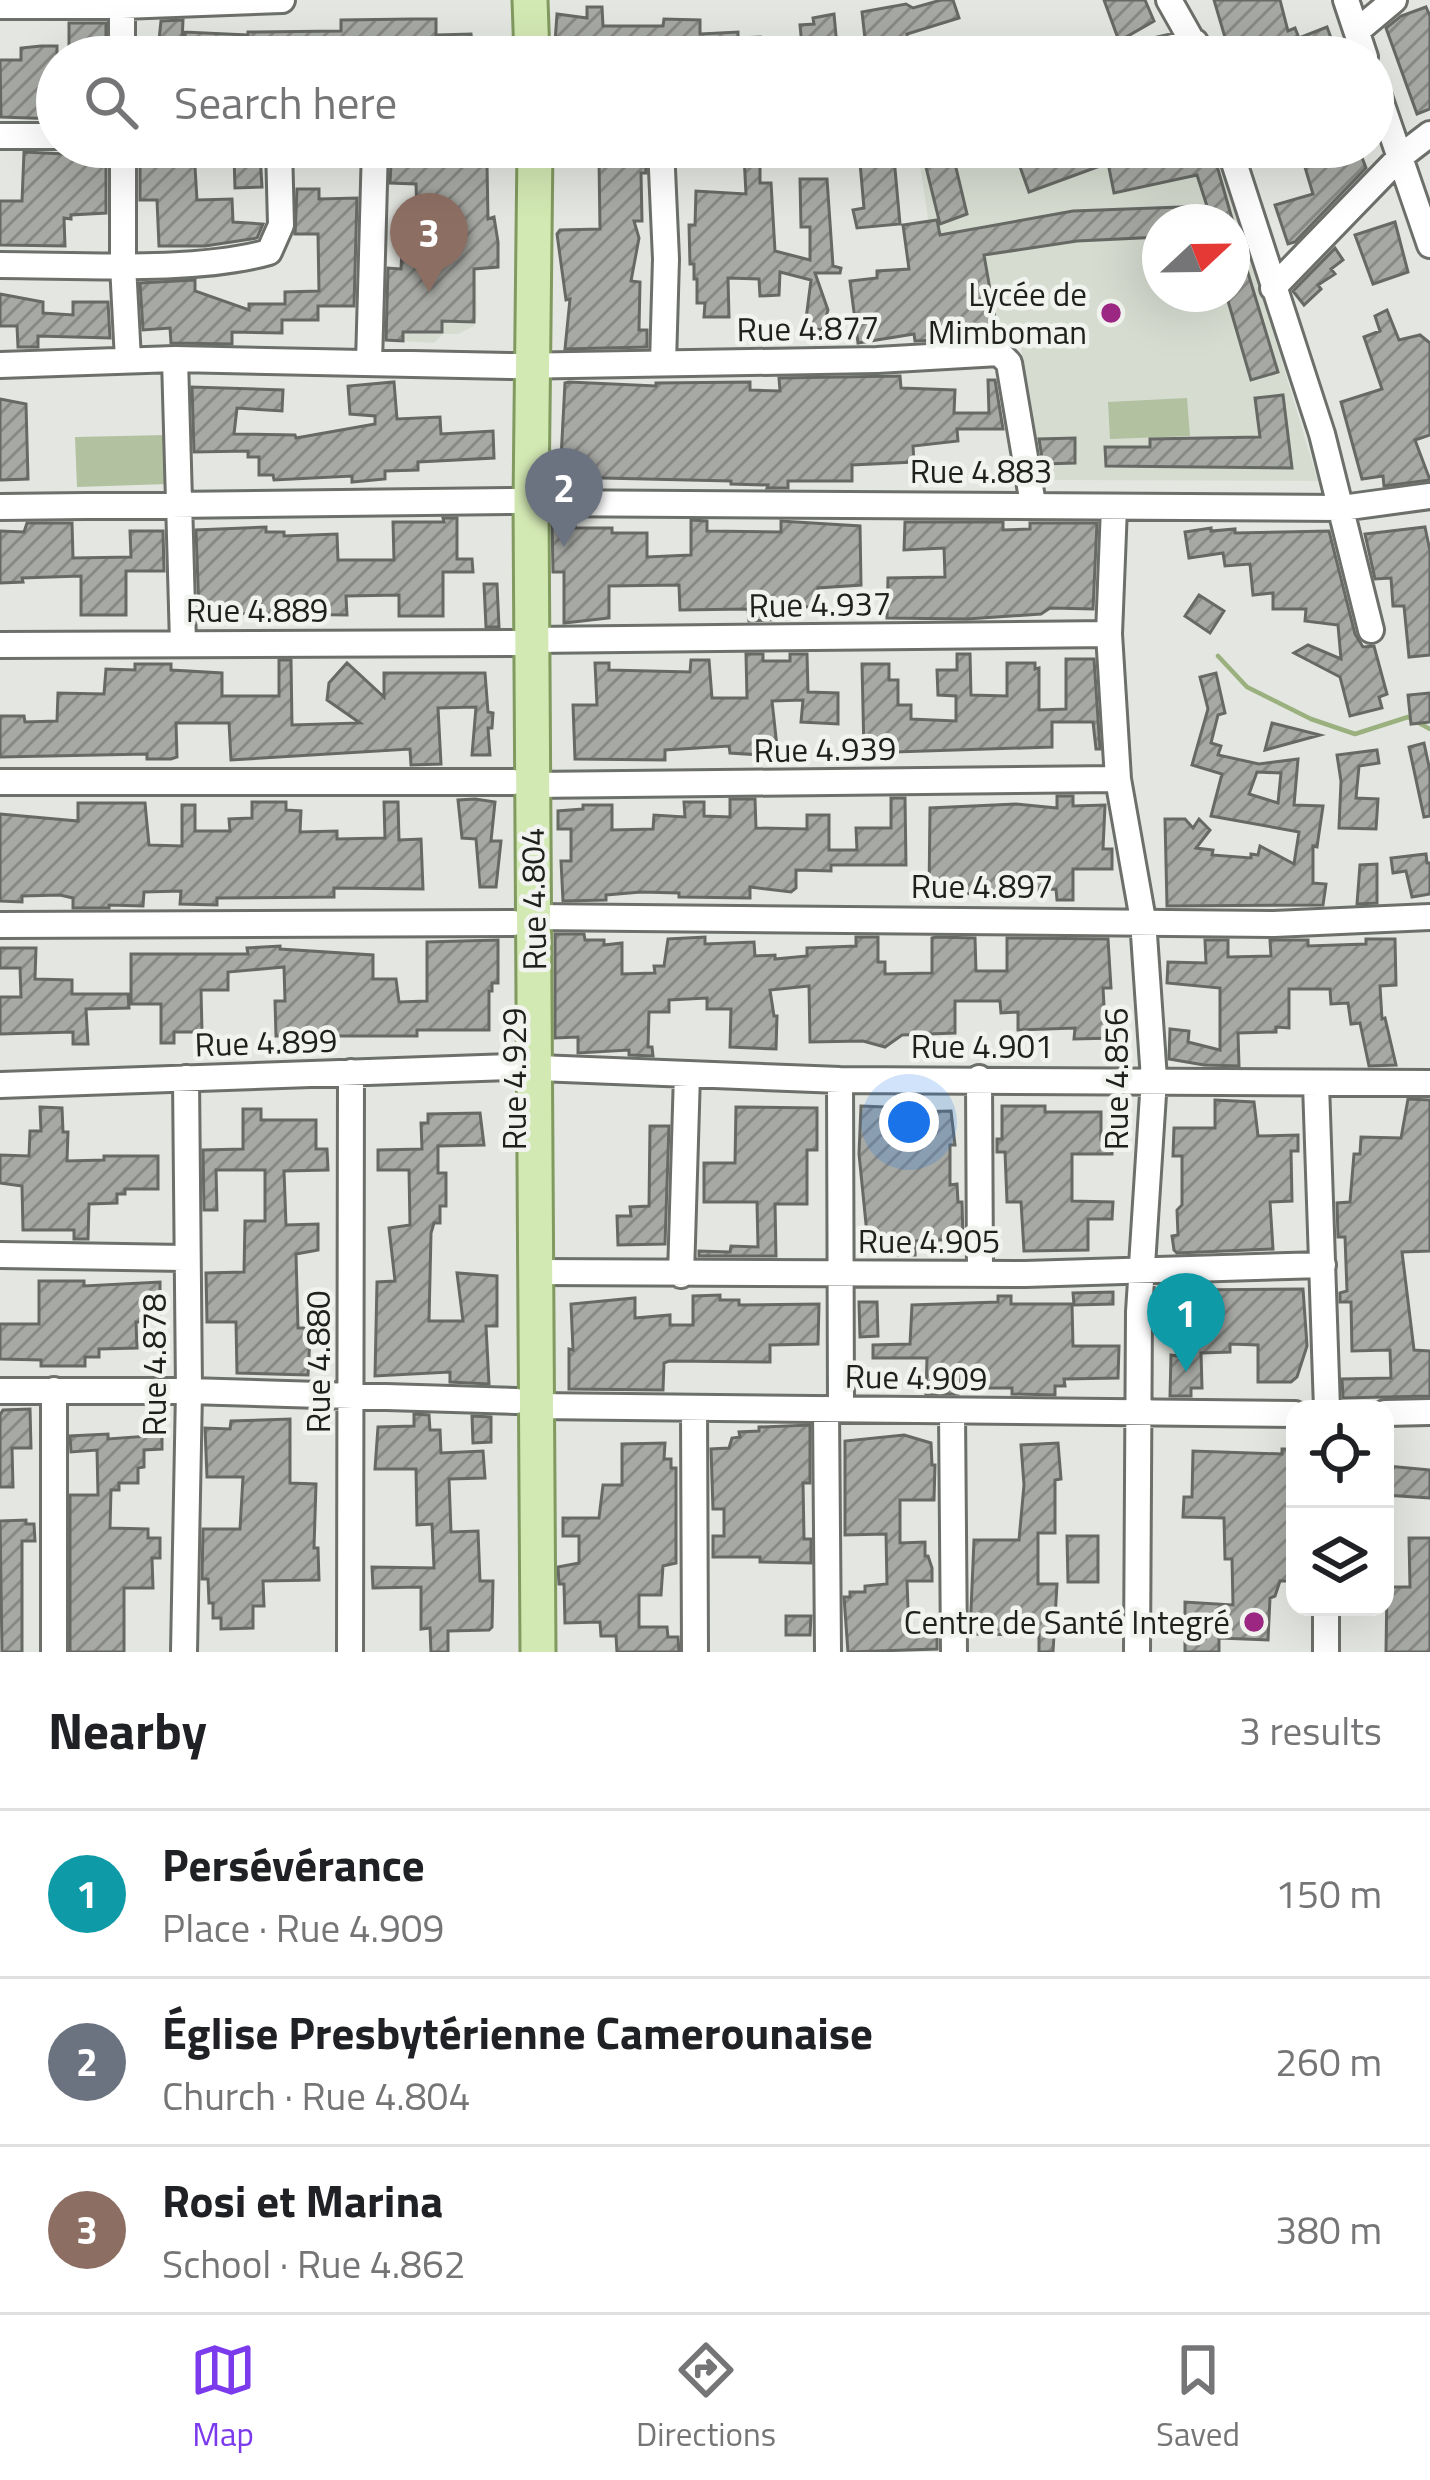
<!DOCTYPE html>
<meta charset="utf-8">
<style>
:root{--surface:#fff;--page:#f2f2f2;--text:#202124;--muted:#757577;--line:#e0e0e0;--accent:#7c3aed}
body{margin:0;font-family:"Titillium Web",sans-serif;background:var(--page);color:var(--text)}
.controls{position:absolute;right:36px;bottom:36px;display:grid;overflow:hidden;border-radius:24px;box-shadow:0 12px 48px #0002}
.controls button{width:108px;height:108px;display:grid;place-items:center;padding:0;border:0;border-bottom:3px solid var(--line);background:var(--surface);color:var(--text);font:60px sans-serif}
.compass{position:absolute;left:1142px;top:204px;width:108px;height:108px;border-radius:50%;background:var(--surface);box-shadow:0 12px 48px #0002;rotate:68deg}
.you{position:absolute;left:909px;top:1122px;width:42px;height:42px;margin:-30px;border:9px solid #fff;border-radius:50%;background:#1a73e8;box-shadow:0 0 0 18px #1a73e833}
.badge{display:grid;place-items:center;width:78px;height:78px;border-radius:50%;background:var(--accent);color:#fff;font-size:39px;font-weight:700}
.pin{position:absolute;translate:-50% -99px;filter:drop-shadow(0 3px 6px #0008)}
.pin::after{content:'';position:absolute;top:63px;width:42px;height:36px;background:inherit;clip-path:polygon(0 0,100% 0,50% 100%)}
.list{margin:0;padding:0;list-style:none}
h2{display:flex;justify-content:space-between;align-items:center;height:156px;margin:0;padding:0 48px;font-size:51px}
h2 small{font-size:39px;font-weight:400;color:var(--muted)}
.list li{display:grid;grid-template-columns:78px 1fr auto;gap:36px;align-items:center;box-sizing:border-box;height:168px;padding:0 48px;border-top:3px solid var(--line)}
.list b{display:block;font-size:45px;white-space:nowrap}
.list p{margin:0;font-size:39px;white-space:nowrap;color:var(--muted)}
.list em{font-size:39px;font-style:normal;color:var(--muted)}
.icon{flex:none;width:66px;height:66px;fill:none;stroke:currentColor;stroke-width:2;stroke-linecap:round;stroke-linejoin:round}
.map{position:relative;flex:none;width:1430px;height:1652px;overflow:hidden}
.search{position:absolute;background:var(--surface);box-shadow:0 12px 48px #0002;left:36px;right:36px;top:36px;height:132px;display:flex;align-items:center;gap:30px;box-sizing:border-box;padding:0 42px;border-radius:66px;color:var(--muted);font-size:45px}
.sheet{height:660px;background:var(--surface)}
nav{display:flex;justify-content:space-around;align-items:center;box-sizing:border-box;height:168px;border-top:3px solid var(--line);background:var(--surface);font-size:33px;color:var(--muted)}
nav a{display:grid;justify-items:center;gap:6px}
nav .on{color:var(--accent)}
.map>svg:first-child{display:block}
.built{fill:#d6dcd0;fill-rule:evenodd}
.pitch{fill:#b2c1a0}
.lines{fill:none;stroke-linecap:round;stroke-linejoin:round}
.stream{stroke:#9ab07f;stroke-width:4.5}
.building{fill:url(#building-hatch);stroke:#676965;stroke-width:3;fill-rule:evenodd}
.minor-casing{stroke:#6c6f6a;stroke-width:30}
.major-casing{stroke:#819a5f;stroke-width:39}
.minor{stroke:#fff;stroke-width:24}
.major{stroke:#d3e9b4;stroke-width:33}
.poi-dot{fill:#9c2884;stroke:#f1f4ee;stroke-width:4.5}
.labels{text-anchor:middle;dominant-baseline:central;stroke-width:9;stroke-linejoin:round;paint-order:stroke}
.poi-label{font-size:33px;fill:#20211f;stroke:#f1f4ee;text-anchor:end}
.street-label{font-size:33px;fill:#20211f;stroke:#f1f4ee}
</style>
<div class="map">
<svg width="1430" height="1652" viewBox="0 0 1430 1652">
<defs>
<pattern id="building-hatch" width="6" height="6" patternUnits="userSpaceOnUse" patternTransform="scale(3)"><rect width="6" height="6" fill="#a7a9a4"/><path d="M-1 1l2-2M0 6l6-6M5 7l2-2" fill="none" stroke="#888985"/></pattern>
</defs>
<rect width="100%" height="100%" fill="#e4e7e1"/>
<path class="built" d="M917,147H1217L1318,481L1037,480L1019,331L959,339L955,312L943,314ZM1160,222H1232V294H1160Z
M381,268L476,269L477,315L474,326L458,334H443L434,343L383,340L379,334Z"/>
<path class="pitch" d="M1187,398L1190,436L1110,439L1108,402Z
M166,435L168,484L77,487L75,437Z"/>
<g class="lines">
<path class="stream" d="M1218,656L1247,687L1311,719L1355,734L1408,717L1430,729"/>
</g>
<path class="building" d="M941,0H953L959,18L907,34L913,57H867L862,12L906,4L913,8Z
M1104,0H1145L1154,21L1119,41Z
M1214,0H1280L1288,31L1295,28L1299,38L1327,27L1338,57H1249L1245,44L1229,51Z
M587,7H602L603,26H663L664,19L700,20V34L738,32V38L760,37L761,57H554L557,14L587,18Z
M1426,7L1430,16V109L1417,114L1386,28L1401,16Z
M834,14L838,57H803L800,25L814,24L813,18Z
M413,19H436V35L471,34L472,42H491V55L186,57L185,32L248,35V32L341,31V20Z
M183,20L182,42L159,40L161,21Z
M69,23H106V57H69Z
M41,46H57V119L1,117L0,60H21V48Z
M893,147L900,224L857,228L853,210L864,208L860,163L875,162L874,149Z
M921,147H951L967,214L940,224Z
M1013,147H1048L1049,154L1068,147H1128L1134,164L1180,155L1182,162L1213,152L1233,222H1160V237L1077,241L984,255L996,324L958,330L959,339L915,341L914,334L858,343L850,281L877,278V271L909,269L903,225L937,220L940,235L1073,211L1207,206L1197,175L1114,193L1108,163L1029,192Z
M1299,147H1358L1366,168L1295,242L1288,244L1275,205L1313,194Z
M140,150L194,151L197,200L232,199L233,222L263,224L257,238L205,246H159L157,200H140Z
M398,151L421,152L420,166L487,164L488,219L494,217L498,242V267L474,269V322L442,321V332H403V341L386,340L388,268L401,269L403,233H412V217H417L416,184L390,183L391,164H397Z
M24,152L106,156V213L71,215V219L64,218L65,246L0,245V201H22Z
M260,154L262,187L235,188L234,155Z
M744,156H760V183H771L775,251L810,260V227H801L800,179H827L833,266L841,268L840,273H815L828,310L822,330L805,327L811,280L780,272L779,295L760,296L759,279L728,278L729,317H704L705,303H697V279H694V264H690L689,225H695L696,191L746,194Z
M645,158L646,173H641L642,221H634L639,238L631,281L640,282L639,330H647V347L565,349L570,299L566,300L557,234L560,230L600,229L599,159Z
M297,189H319V199L357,198L354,306H318V320H282V333L232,332V344L171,343L170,328L143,330L140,283L195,280V291L249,310V304H285V292L319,291L318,234H295Z
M1395,222L1408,272L1373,284L1355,235Z
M1232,230H1235L1278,372L1251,380L1226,294H1232Z
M1335,248L1343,260L1331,269L1335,274L1318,285L1321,289L1304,305L1293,291Z
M0,294L43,302V313L73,315V302H108L110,338L38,336V347H18L17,326H0Z
M1387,310L1399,340L1420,335L1430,343V435L1415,440L1430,480L1384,486L1383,476L1362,479L1341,402L1382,389L1364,337L1380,331L1375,316Z
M900,376L901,388L955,390L954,413H989L988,380H995L1003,429H957L958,441L913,446L914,462L852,465V481H788V488H767L768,485L731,484V481L560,477L565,383L569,382L656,386V383L750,382V390L780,391L779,378Z
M394,382L397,419L440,417L441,434L493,431L494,458L418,462V470L385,471V479L352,482V476L274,480L273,475H259V457H248V451L194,452L192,387L283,390L282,411L237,408L234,434L295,435L296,438L375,424V416L350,414L348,386Z
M1283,395L1292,468L1106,466L1105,447H1150V439L1260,437L1255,398Z
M0,399L26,404L28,479L0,480Z
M1075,438V463L1043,464L1039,439Z
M443,518H457V559H472L473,572H443V616H399V595L346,596L347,615L199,613L196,530L266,527V532H284V536L337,534L338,560H394L393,522H444Z
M691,520L707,521V531L781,532V521L860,526L861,585L818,588L816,608L785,604V619L749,621L748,609L680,610L679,585L609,586V618L564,623V572H553L552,521H575V528H612V533H647V557L691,555Z
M905,522H1003V530L1030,529V523H1097L1093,609L1050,608L1041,614L967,619L887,618L888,578L945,577L944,548L904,550Z
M27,523H72L73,558L131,557L130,531H163L164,571H126V615H81V576L22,578L23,582L0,583V531L24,532Z
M1425,527L1430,551V655L1409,657L1404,606H1393L1391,578L1375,579L1365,534Z
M1211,528V531L1235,529V533L1329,531L1355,634L1363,647L1374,646L1387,694L1379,697L1382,708L1350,716L1340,677L1294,653L1308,645L1341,659L1338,625L1305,621L1306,609H1273V593L1253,595L1250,564L1225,566L1223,553L1189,558L1185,532Z
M484,584H497L499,627H486Z
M1199,595L1224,611L1210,633L1185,616Z
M746,654H763V661H790V654H807L808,692L838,693V724L801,722L803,700L772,701L778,756L730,753L729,746L665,750V760L575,759L573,705H597L595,663H609V670L690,672L691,660H709L712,698H747Z
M957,654H970L971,695L1007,696V663H1035V669L1039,668V710L1066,709V659H1094L1100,749H1096L1093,722H1052V747L864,753L862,664H889V680H898V705H911V719L956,721V696L938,695L937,670H957Z
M279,660H291L292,725L360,723L327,700L329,683L347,663L384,697V673H485L488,712L493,713L492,728H488L490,755H472L476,707L438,708L441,764L411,765L410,749L231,760L229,723H176L177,757L171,759H147V754L0,757V716H24L25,722L57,721L58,693L104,694L106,669L135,670V664H171V670L222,673V696H279Z
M1216,673L1225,713L1218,715L1211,743L1221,746L1218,755L1259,764L1298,759L1294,805L1323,806L1317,847L1313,846V883L1326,884L1323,905L1167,906L1165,819H1185L1193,828L1199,819L1210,830L1196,848L1213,850L1212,855L1251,858V854L1258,855L1260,846L1294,864L1299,832L1211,816L1222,774L1192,765L1208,709L1200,677ZM1257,772L1281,773L1278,803L1249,794Z
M1430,693V722L1411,724L1408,695Z
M1272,723L1320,735L1265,750Z
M1424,743L1430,771V816L1424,817L1409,747Z
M1377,750L1379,763L1359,766L1356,798L1378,799L1376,829L1339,828L1341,781L1337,755Z
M1057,796H1073V806L1105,805L1103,849H1112V869H1073V900H1057L1056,889L929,896L930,808L1016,804L1057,808Z
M891,798H905L906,865H831V871L796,870V888L791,892L750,887V898L679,897V893L641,892L606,895V900L563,901L561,861H571V829H558V811L583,809V805H612V830L653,829L654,815L685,817L684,802H704V816L730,817V799H755L756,828L807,829V815H829V850H857L856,828H891Z
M475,799L495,802L491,841H501L496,887H480L476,839L462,838L458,800Z
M252,802H286V810L301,811L300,832L337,831V839L385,838L384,802H398L399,840L421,839L423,889L334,888V897L217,898V905L180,904L181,891L144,892L143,906L109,905V908H73V898L60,895L22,896V902L0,901V814L78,821V803H145L149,845L182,846V805H195V831H230L229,819L252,818Z
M1426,854L1427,863H1430V894L1412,897L1406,871L1393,873L1391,858Z
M1377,864V903L1357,904L1360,865Z
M555,934H584L585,940H604V945L622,943V974L655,973L654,966H664L668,939L705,937V944L754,942L755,956L775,955V959L807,956V948L856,946V937H878V962H885V974L932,973V938L936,937L975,938L976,971H1007V938L1108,939L1111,988H1103L1105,1023H1114L1115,1038L1074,1039L1075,1028L1018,1030V1012L1001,1013L1000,1001H955V1033L902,1035L885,1047L863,1041L810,1042L809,986L770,990L774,1016H777L776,1049L730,1047L731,1009H707V998L669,1000V1012H649L648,1047H652L653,1056L629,1055V1050L578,1053V1037L555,1038Z
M1366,939H1395L1396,985L1380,986L1382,1019L1385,1018L1396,1065L1369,1066L1360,1023L1351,1024L1348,1003L1331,1004L1330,989H1289V1028L1276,1027V1032L1238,1033L1239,1066L1204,1065L1169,1059L1170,1029L1189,1031L1188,1042L1220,1050V988L1167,983L1168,962L1206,963L1205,940H1228V957L1271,956L1270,940H1308V946L1366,944Z
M498,940V983H492V991H489V1030H417V1036H276L275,1001H285L284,967L228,972V990H201L202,1032H174V1043H161V1004H131V954H248L247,948L280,946V949L373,955V979H396L399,1002L427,1001V942Z
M0,948H36L35,979L72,980V994H128L129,1008L86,1009L88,1044H73V1032L0,1034V997H21L20,968H0Z
M1408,1099L1430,1100V1251L1402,1252L1414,1350L1430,1351V1396L1343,1398L1342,1379L1391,1378L1390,1350L1352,1351L1351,1302H1340V1293L1347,1291L1345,1237H1338L1337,1203L1350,1202L1354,1154H1360L1361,1137L1401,1138Z
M1215,1100L1254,1102L1258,1136L1298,1135V1151H1291L1292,1201L1270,1202L1273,1249L1177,1253L1174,1250L1172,1236L1178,1235L1177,1210L1182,1205V1156H1173L1174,1128H1215Z
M861,1106L909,1108L910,1112L951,1111L955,1145H950V1185L957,1184L958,1202H962L963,1239L915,1241V1255H899L898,1245L868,1244L859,1154Z
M1002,1106H1045V1112H1101V1140H1112V1154H1072V1201L1113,1202L1112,1219H1088V1250L1024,1251L1021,1202H1007L1005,1152H997V1139H1002Z
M40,1107L62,1108L63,1132H68L67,1161L104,1160V1156H158V1189H125V1194H117V1203L89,1204L88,1239H74V1230H23L22,1186L0,1183V1155L29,1156L30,1131H41Z
M736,1107L817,1108V1150H807V1204H775L776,1256H699V1251L730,1252L731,1246L758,1247L757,1202H704V1163H735Z
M243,1109H261V1120H316V1149H327L328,1170L284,1171L286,1225L318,1224V1250L296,1254L298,1328H307L310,1337L308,1375L237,1373L236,1322H207L206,1273L244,1272L245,1221H265V1170H216L217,1210H204L203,1150L243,1149Z
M480,1113L484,1145L438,1146V1173H446V1206H440V1223H434L431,1233L429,1321H463L457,1273L497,1276V1326H486L489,1384L450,1382V1372L375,1376L377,1282L395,1281L389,1228L410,1225L409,1170H378V1150L422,1149L421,1123H428V1114Z
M650,1126H669L665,1244L618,1245L617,1216H631L630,1207L649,1206Z
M39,1281H84V1286L160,1282V1322H136L137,1348L99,1349V1357H85V1366H41V1360L0,1359V1324H39Z
M1303,1289L1307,1346L1297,1377L1291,1382H1258V1345L1230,1344V1352L1201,1353L1202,1388H1191V1396H1170L1171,1355L1177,1356V1346H1199V1302L1189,1303V1290Z
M1113,1292V1304L1074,1305L1073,1293Z
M720,1295V1300H739V1305L819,1304L818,1344L770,1345V1362L669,1361L664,1363L663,1390L569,1389V1349L573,1350L571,1304L635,1298V1318L670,1315V1325H693V1296Z
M998,1296H1011V1304H1072L1073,1346H1119L1118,1378L1064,1379L1065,1386H1055V1395L1012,1394V1388H958V1394H926L927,1358H873V1345L910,1344L912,1305L998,1302Z
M859,1302H877L878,1336L860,1337Z
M30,1409L31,1448H12L13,1487H0V1415L3,1410Z
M414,1414L429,1415L430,1430H440L441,1453L483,1451L485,1478L449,1479L451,1532L478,1531L480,1581H493L492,1627L489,1630L448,1631V1652H431L430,1628L421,1629V1587L373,1588L372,1567L434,1568L432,1524L417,1525L416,1469H375L378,1427L414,1426Z
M472,1416L491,1417V1442L473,1443Z
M290,1419V1483L316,1484L314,1548H318L319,1580L263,1581L264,1606H253V1628L221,1629V1618H213V1603H209L208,1579H202L203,1529H240L243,1477H207L205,1428L230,1429L231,1421Z
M810,1425V1483H803L804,1539H811V1563L760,1562V1557H713V1536H724V1509H713L711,1449L729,1448L732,1438L740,1437L739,1432L759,1431V1427Z
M108,1434V1439L162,1435V1449L144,1450V1467L138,1468V1483H119V1490H111L110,1528L148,1529V1538H160V1558H152L153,1588H124V1652H70V1495H98L97,1450L71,1452L70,1436Z
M904,1435L931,1443L932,1465H935L934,1500H900V1543L925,1542V1556H928L932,1568V1581H907L909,1635H937V1649L848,1652L844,1597H850V1592H865V1586L887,1584L886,1534L845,1535V1441Z
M665,1443L664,1459H671V1468H676V1563L663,1566L661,1595H639V1627H667L668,1637H678L679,1652H617L616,1636H601L600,1622L565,1623L564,1584H559L558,1567L579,1563V1536H563V1518H599L603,1485H622V1444Z
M1058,1443L1061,1479L1055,1480V1533H1038V1584H1057L1053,1652H1039V1635L970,1634L974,1540H1019L1024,1485L1021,1445Z
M1282,1449H1295L1292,1581H1280L1275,1596L1270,1598L1268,1640L1219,1638V1652H1185V1602L1233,1605L1232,1559H1225L1224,1518L1183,1517L1184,1497H1192L1193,1451L1282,1454Z
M1387,1466L1430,1470V1498L1385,1495Z
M26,1520V1524H34L35,1541H22V1652H2L0,1521Z
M1067,1536H1098V1582H1068Z
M1409,1538H1430V1652H1386L1387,1587H1410Z
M786,1616H811L810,1635H786Z"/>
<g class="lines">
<g class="minor-casing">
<path id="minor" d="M122,0V57
M1169,0L1200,55
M1346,0L1365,57
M0,6H122L282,0
M1357,31L1394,0
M1130,57L1195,42
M1373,79L1430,245
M0,136H57
M123,147V265L128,360
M661,147L666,259L663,363
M1229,147L1322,434L1371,630
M0,265C78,265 196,273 269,252L281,225L279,147
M1273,288L1400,157L1430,134
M175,359L183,643
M369,363L375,147
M0,365L175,359L513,366L877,360L999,353L1009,363L1033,504
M531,503L1342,508L1430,496
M0,507L513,501
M1114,507L1109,634L1118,779L1143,920L1154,1079L1139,1312L1137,1652
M532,640L1109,634
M0,645L515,643
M0,782H513
M531,785L1118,779
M534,917L1274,924L1430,917
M0,925L513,923
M979,1078L980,1274
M840,1080L841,1409
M1316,1084L1327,1409
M0,1085L513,1067L840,1080L1430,1083
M0,1255L185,1258
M534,1272L1025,1274L1323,1265
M681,1275L687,1074
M0,1391H189L516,1401
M535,1406L1295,1414
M694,1408L695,1652
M826,1409L828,1652
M952,1411L954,1652
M1385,1413L1430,1412
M54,1652V1390
M184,1652L189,1391L186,1078
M350,1652L351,1072
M1326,1652V1607"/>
</g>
<g class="major-casing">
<path id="major" d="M530,0L532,57
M535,147L531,503L538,1652"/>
</g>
<use href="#minor" class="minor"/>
<use href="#major" class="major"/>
</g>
<g class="poi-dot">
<circle cx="1111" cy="313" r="12"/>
<circle cx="1254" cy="1622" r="12"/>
</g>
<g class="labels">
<g class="poi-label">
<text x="1087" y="294">Lycée de<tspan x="1087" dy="38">Mimboman</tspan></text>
<text x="1230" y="1622">Centre de Santé Integré</text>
</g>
<g class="street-label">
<text transform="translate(808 328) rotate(-1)">Rue 4.877</text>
<text x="981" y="471">Rue 4.883</text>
<text transform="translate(820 604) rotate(-1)">Rue 4.937</text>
<text x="257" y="610">Rue 4.889</text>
<text transform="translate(825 749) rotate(-1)">Rue 4.939</text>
<text x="982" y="886">Rue 4.897</text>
<text transform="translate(533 899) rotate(-91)">Rue 4.804</text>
<text transform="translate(266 1042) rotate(-2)">Rue 4.899</text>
<text x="982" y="1046">Rue 4.901</text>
<text transform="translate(514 1079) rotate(-90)">Rue 4.929</text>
<text transform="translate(1116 1079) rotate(-90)">Rue 4.856</text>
<text x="929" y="1241">Rue 4.905</text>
<text transform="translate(318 1362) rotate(-90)">Rue 4.880</text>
<text transform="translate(154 1365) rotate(-90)">Rue 4.878</text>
<text transform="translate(916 1377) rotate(1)">Rue 4.909</text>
</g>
</g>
</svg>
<div class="controls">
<button><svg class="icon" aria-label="locate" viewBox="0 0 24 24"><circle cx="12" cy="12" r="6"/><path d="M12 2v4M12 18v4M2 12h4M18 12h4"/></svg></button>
<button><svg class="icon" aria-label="layers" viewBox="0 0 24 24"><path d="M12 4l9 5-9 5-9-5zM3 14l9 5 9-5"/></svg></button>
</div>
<svg class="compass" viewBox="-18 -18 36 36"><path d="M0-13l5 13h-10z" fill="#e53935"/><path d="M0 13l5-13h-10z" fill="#757577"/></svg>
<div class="you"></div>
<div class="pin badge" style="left:1186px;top:1372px;background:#0f9aa8">1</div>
<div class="pin badge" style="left:564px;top:547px;background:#6b7280">2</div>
<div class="pin badge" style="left:429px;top:292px;background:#8d6e63">3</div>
<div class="search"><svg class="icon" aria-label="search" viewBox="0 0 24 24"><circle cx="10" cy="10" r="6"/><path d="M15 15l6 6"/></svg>Search here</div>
</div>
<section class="sheet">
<h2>Nearby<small>3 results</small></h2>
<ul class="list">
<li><span class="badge" style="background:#0f9aa8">1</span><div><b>Persévérance</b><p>Place · Rue 4.909</p></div><em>150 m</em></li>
<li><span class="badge" style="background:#6b7280">2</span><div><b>Église Presbytérienne Camerounaise</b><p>Church · Rue 4.804</p></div><em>260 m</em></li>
<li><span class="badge" style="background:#8d6e63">3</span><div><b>Rosi et Marina</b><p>School · Rue 4.862</p></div><em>380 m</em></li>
</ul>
</section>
<nav>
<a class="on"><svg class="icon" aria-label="map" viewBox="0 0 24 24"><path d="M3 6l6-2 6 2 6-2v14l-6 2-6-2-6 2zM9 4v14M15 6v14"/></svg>Map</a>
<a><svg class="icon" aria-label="directions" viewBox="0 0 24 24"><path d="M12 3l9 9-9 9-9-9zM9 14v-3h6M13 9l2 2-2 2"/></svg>Directions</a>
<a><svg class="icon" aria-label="saved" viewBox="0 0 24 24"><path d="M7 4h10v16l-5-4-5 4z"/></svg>Saved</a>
</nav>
